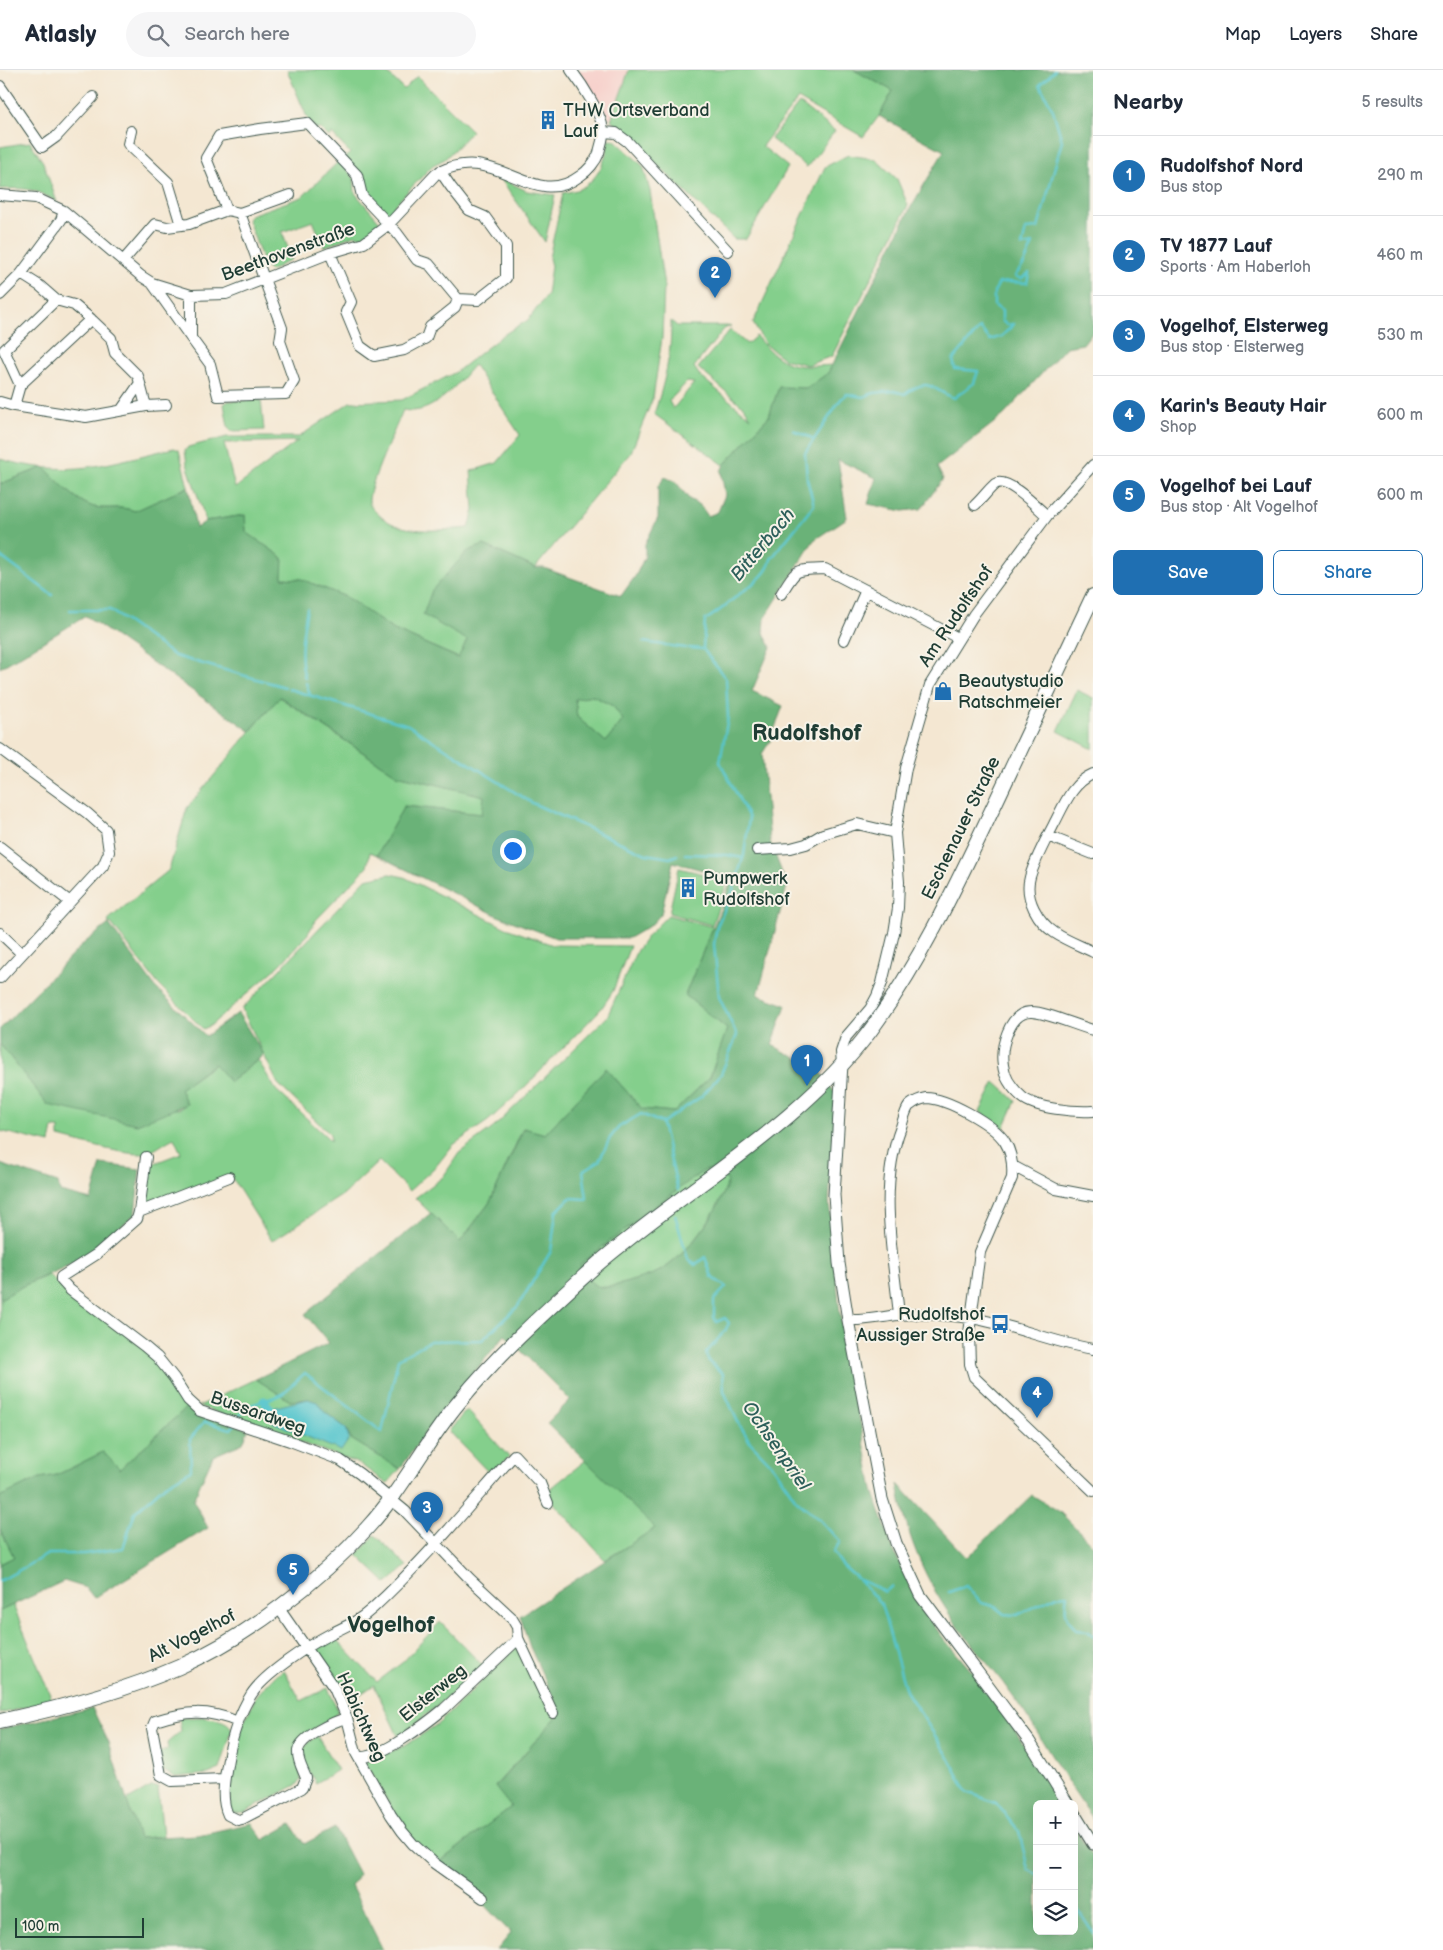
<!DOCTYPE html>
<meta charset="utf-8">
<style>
:root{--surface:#fff;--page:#f6f6f7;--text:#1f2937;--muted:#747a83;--line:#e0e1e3;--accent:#1f6fb2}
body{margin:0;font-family:"Balsamiq Sans",sans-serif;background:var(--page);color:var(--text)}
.controls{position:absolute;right:15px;bottom:15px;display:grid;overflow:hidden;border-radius:8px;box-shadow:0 5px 20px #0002}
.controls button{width:45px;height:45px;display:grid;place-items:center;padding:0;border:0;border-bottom:1px solid var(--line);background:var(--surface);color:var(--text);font:25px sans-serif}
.scale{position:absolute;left:15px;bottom:12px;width:129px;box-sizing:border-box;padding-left:5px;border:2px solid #1f3d34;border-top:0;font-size:14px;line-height:18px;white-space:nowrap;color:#1f3d34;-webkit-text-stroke:4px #f7f3e8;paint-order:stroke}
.you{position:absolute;left:512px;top:780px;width:18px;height:18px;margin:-12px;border:4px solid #fff;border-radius:50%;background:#1a73e8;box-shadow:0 0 0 8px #1a73e833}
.badge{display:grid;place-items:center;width:32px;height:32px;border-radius:50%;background:var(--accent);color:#fff;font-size:16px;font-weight:700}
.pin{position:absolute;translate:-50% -41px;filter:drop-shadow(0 1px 2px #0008)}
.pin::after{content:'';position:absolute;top:26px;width:18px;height:15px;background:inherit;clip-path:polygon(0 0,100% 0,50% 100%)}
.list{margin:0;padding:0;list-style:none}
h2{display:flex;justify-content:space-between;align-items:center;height:65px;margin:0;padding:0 20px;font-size:21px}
h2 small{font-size:16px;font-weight:400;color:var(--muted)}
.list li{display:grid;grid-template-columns:32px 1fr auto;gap:15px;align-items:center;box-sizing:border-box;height:80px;padding:0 20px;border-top:1px solid var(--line)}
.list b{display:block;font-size:19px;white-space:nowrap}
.list p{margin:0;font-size:16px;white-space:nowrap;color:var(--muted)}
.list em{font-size:16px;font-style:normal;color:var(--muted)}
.actions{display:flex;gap:10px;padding:15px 20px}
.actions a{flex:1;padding:11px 0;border:1px solid var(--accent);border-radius:8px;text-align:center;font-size:18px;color:var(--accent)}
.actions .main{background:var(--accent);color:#fff}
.icon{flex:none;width:28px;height:28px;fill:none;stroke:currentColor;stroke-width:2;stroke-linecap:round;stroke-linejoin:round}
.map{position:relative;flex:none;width:1093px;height:1880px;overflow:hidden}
header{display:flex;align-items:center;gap:30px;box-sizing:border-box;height:70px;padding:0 25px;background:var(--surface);border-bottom:1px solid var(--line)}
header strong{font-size:24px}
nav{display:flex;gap:28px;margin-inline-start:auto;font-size:18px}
.search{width:350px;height:45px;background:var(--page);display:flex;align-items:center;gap:12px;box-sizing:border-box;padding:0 18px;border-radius:28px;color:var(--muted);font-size:19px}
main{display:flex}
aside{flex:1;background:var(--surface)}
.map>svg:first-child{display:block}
.built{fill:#f7d0cb}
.green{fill:#84cf8c;stroke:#528660;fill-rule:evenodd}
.forest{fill:#6bb278;stroke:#457856;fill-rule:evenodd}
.water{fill:#58c6cd;stroke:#3c8280}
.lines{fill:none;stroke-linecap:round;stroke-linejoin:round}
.stream{stroke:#58c6cd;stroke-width:2.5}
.canal{stroke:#58c6cd;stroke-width:9}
.minor-casing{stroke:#3f564c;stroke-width:12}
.tertiary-casing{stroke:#3f564c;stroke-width:13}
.secondary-casing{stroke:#3f564c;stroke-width:16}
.minor{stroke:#fff;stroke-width:10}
.tertiary{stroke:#fff;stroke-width:11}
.secondary{stroke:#fff;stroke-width:14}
.labels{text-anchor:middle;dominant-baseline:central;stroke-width:4;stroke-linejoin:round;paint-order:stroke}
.poi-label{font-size:18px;fill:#1f3d34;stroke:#f7f3e8;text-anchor:start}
.street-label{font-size:18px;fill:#1f3d34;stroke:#f7f3e8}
.water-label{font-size:19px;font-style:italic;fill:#2d5f5a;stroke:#f7f3e8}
.district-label{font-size:22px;font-weight:bold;fill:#1f3d34;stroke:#f7f3e8}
</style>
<header>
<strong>Atlasly</strong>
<div class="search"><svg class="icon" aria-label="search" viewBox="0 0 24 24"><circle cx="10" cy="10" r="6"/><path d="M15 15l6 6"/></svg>Search here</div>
<nav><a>Map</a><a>Layers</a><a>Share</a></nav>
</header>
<main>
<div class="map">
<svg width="1093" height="1880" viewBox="0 0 1093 1880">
<rect width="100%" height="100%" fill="#f7f3e8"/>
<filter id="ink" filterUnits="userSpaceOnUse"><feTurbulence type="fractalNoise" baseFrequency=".02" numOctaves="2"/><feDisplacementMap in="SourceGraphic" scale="10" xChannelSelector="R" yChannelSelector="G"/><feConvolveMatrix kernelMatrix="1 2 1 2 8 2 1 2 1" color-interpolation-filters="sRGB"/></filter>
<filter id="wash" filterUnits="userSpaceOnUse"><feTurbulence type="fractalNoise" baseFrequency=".0096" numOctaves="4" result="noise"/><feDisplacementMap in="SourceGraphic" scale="20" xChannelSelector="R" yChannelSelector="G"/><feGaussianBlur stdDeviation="1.12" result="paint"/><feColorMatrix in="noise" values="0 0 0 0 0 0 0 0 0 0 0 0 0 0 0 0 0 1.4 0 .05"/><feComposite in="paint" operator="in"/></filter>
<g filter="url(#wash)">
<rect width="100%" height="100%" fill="#f4e7d2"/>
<path class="built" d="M577,0H629L611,50L584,9Z"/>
<path class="green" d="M287,0H384L404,19L417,6L472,61L445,89L433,95L394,136V141L389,145C370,140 354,103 346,87L350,83L332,64L329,67L320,58L318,60L309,52Z
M629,0H854L893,21L879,46L863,67L798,29L762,76L788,97L746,169H734L611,50Z
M799,33L835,61L807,97L771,69Z
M608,70H615L643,96L650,121L664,216L662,268L653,328L631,382L535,498L484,475L467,570L459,588L392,559L346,527L301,509L281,508L283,488L246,462L245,445L206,451L187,394L185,381L188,377L227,367H299L350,332L402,330L456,302L503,265L528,250L547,225L551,196L549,188L563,123C568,122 574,121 579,119C597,112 608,88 608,70ZM474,295L520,365L497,393L471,401L474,440L469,458C440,460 399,466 377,443C373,439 369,436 369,430C370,412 395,360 403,340C433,347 457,314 474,295ZM297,371H298L235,418L224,373Z
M30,72L43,92L57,132C34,118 26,118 0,119V77Z
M848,85L875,89L897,109L908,135L832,286L808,295L784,289L765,274L753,253L825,97Z
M339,91L354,108L355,123L379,151V156L361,167L355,165L324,177L313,151L282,162L292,189C284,192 279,198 270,201L265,197L248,150L250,145L302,127Z
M500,108L527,121L555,125L545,172Z
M671,251L677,256H731L724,259L694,297L700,306L751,348L744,337L698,298L730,260L747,274L756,266C782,297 793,298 833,295L828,303L807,318L779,317L769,346L724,395L654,344C664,315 672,282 671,251ZM687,312L694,313L673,339L669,331Z
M261,330L264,360L231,361L228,357L224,334L228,331Z
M174,378L179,380L188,417L135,441C119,436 115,439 100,438C80,437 57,410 44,397L0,414V389C27,397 60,401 88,397C117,393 146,384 174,378Z
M1077,620L1093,628V679L1058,661Z
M593,626L613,636L623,650L606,672L577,647L575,629Z
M279,627L397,705L485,726L482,744L404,736L377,785L370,782L367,797L316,850L307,865L280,895L210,956L203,959L158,914L111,853L109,854L108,850L169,800L187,738Z
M679,798L728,810L712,855L669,843Z
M390,804L404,807L506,858L553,875L630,876L613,921L601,939L519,1023L488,1051L453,1075L437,1095L409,1121L379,1091L344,1124L272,1171L232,1108L141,1137L147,1096L181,1083L174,1068C165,1072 156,1080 147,1083C133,1088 76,1071 59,1067V1058H53L50,1073L0,1061V974L48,1035L179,1039L187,1034L180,1019L215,994L230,1012L258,990L276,1020L331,1071L330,1064L278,1014L242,939L366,809Z
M668,845L713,857L685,925L727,959L710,1007L674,1042L642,1039L606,998L545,1064L523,1058L490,1132L460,1172L415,1128L443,1107L459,1083L493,1058L607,947L637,880L649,864Z
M995,1012L1016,1031L1003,1060L980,1042Z
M715,1099L728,1111C719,1142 689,1182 662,1200C652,1206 637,1209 625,1213C599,1221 591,1219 580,1194L689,1111L705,1100Z
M49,1205C79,1238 124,1256 155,1289C168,1302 178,1320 189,1335L120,1399L103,1382L57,1405L40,1408L0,1427V1229L23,1216Z
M256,1309L290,1331L308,1329L317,1332L327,1344L346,1358L351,1369L400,1399L387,1414L360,1394L199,1336Z
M468,1341L509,1387L491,1405L449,1361L464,1343Z
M586,1390L656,1458L605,1490L545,1423Z
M0,1459L14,1487L0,1494Z
M375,1465L407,1496L387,1514L357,1485Z
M13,1535L52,1630L0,1644V1541Z
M440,1552L484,1597L408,1660L398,1666L374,1615L346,1634L315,1586L318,1578L335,1568L377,1612L403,1592Z
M517,1577L556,1648L495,1716L511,1737L437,1794L407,1764L364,1692L405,1676L439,1653Z
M284,1600L301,1631L328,1618L338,1641L335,1646L305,1664L297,1672L301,1709L298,1714L245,1742L236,1743L231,1741L229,1736L231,1689L240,1661L256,1626L275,1606Z
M202,1647C212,1649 229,1649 232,1660L220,1699L208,1704L175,1707L162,1700L160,1682L168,1680L167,1673L181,1661L179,1648Z
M317,1666L338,1700L316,1713L303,1691L301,1682L308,1673Z
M151,1717H158L163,1766L139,1768L126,1731Z"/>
<path class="forest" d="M854,0H1093V261L1083,274L1066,277L1004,345L937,397L943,409L921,439L903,441L868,434L876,408L838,390L847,448L814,470L765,548L764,563L771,577L752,621L783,636L770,671L762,684L770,771L787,816L758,925L786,935L772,975L819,1000L837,1026L829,1131L840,1244L873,1420L892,1477L919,1535L944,1569L982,1613L1002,1641L1028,1681L1060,1734H1037V1861H1074V1757L1093,1787V1880H497L511,1863L483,1834L484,1827L437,1794L511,1737L495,1717L560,1643L530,1577L520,1546L655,1458L547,1353L570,1330L505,1265L432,1353L400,1399L351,1369L346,1358L327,1344L317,1332L308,1329L290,1331L256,1309L329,1273L305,1244L431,1143L460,1172L490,1132L524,1058L545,1064L606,998L642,1039L674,1042L710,1007L727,959L685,925L722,836L732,808L673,792L661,844L651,855L629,868H556L498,846L377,785L404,736L482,744L484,726L397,705L280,627L250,661L86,546L0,598V414L44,397C57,410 80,437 100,438C115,439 119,436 135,441L188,417L196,458L206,451L245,445L246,462L283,488L282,508L301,509L346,527L392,559L458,588L467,570L423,545L432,520L468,481L484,475L535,498H544L621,526L636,505L645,486V474L658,448V416L665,407L676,412L689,429L700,435L708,446L718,442L725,425L721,401L724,395L769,346L779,317L807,318L828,303L911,137L944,81L879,46L893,21ZM593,626L613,636L623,650L606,672L577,647L575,629ZM715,1099L728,1111C719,1142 689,1183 662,1200C651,1206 637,1209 625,1213C599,1221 591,1219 580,1194L689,1111L705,1100Z
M109,854L155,917L206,966L238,943L264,985L230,1012L214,994L180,1019L187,1034L137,1054L48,1035L0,974V959L84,873Z
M0,1094L58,1113L60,1122L91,1130L101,1094L140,1099L135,1144L96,1179L78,1191L23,1216L0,1229Z
M189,1335L248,1360L243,1373L213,1386L193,1430L208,1458L94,1528L86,1518L64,1511L0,1541V1494L14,1487L0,1459V1427L40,1408L57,1405L103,1382L120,1399Z
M898,1414L967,1488L1032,1425L1060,1442L1093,1475V1749C1079,1728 1064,1707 1051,1685C1039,1666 1028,1646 1014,1628C1000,1607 982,1588 967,1568C931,1523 906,1471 898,1414Z
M92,1638L107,1669L139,1768L198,1765L252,1753L263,1770L291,1754L304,1774L335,1758L359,1804L351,1816L383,1880H0V1659Z"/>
<path class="water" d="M308,1329L317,1332L327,1344L346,1358L349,1369L341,1381L272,1352L270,1347L276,1337Z"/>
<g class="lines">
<path class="stream" d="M793,360L814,369
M0,486L52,525
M70,540H110L175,586L285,617
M643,572L686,578
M689,578L703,579
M305,608C298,586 303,561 307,539
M306,613L310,625
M289,619L408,655L532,733L646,784L670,788L677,785
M685,784L727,785L743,788
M662,1053L702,1026L721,1004L737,965L719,927L714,874L717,856L732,823L744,785L749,748L720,692L728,647L726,609L703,579L705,550C718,543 726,535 737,526C749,516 768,506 771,489L814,435L807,409L805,383L841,329L847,324L863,327L874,323L894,321L905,324C930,306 930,319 954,328L974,313L978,301L955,299L953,290L980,258L990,270L1002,266L1014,254L1007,255L1002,251V241L994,235V222L999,213L1009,212L1027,213L1029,203L1021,209L1015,206L1024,194L1033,174L1022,176L1026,159L1038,158L1062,71L1053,40L1040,15L1055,0
M662,1054L678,1120
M675,1145L688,1189L695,1195L705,1187L712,1207L726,1217L714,1230V1247L716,1252L725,1248L729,1253L725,1261L706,1283L708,1290L723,1304L724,1321L737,1350L750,1372L774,1397L796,1430L820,1450L840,1472L833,1482L842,1495L859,1510L881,1534L906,1621L947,1684L967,1722L996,1733L1019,1761L1028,1799L1037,1805
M237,1350L245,1337L281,1325L305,1303L382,1362L398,1289L430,1271L482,1270L518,1236L551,1181L556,1142L570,1128L587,1129L583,1101L599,1091L610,1068L619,1057L641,1044L662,1053
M861,1510L885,1522L892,1516
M0,1511L48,1484H84L123,1478L135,1442L164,1416L191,1400L190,1369L204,1352L231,1359L234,1355
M949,1522L966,1516L981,1533L994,1536L1004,1544L1017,1545L1057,1526L1067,1525C1064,1542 1065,1546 1076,1560L1088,1561L1093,1566
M1074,1834L1093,1863"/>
<path class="canal" d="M264,1331L272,1342"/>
</g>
</g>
<g filter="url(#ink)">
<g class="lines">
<g class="minor-casing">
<path id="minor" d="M0,16L42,77L56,67L93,27
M131,61L128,74L168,112L181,155
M604,62L616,63L628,72L728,181
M0,125L36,128L64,141L141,206L152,213L191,225L226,224L330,183L364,173L389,154L436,104C451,95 470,92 487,97C520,105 547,131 580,106C588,101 596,91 599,83C600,77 603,70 603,64C605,48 581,13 571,0
M227,140L206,88L219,66L260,59L307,53L357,105L362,126L397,163L417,190L429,194L458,229
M330,183L351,232L346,242L360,276L374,286L404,280L426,268L430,257L455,237L458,229L478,230L506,208V176L485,147L469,140L451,117L440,101
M123,191L155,154L167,157L189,154L227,140L240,143L290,125
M152,213L191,268
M0,225L21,204L61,150L64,141
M191,225V268L210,294L218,326L286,324L294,311L280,271L282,258L240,143
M20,315L4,280L56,230
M0,332L14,336L20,315L91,249L74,235L56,230L40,216L21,204
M14,336L86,347L146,336L138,306L115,283L111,268L91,249
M146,336L166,335
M122,339L140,313
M975,435C982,429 988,420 995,414C1007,406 1038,438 1047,446
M781,524C797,498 794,500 825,499L958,568
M844,570L866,520
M0,679L87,743L106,760L109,782L103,796L0,908
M1093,704C1072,713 1064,735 1054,754C1046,770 1035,789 1030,807C1024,828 1038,852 1055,863C1067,871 1081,876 1093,882
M1048,766L1093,784
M0,777L70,832
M757,780L791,778L806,774L823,764L857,754L895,763
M0,863L21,883
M1093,960C1077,956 1044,941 1030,942C1009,943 1000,978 1003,995C1004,1007 1013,1019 1022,1027C1036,1039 1075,1042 1093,1041
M842,994L841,982L846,967L870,939L877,926L882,913L894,863L898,838L899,812L895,763L906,698L930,615L974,544L1047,446L1093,395
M1013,1096L1056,1119L1093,1126
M229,1107L139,1142L137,1149L97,1184L61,1207V1210L70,1220L144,1276L157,1287L174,1308L188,1330L200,1341L290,1371L340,1390L360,1404L405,1441L470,1509L511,1547L517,1557L518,1568L515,1572L444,1639C427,1653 380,1689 359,1687
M139,1142L146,1087
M899,1245C893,1183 878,1117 901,1057C903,1051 905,1041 909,1036C914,1032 920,1029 926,1028C946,1028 994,1054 1005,1072C1012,1083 1013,1095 1012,1108L980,1182L969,1263L970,1294L974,1307L1093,1421
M848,1250C864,1251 881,1247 898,1245C921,1243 947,1245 970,1248C1012,1254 1050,1272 1093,1279
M278,1537L334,1618L347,1648L356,1683L391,1745L402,1761L413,1774L434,1793L483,1828
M518,1568L553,1643
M347,1648C334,1651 300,1667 298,1681C297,1690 303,1700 306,1708L302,1718L242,1749L238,1750L228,1745C220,1728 225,1706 228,1689C232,1667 239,1644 251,1625C264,1604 309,1575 332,1563C348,1555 359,1551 373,1538C424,1491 468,1437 514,1385L540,1413L548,1433
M224,1709L172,1711L161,1705L152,1658L155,1651C186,1641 207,1639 238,1652"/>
</g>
<g class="tertiary-casing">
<path id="tertiary" d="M842,994L834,1125L839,1193L848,1250L882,1429L896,1473L920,1525L1029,1671L1068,1734
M1074,1743L1093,1774"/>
</g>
<g class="secondary-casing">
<path id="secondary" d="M0,1651C61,1638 122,1622 179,1597C247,1567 319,1512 368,1457C403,1419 426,1371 459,1332C499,1283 546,1241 592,1199C606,1186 621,1175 636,1163C716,1100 808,1044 870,961C920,893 956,816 992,740C1026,669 1059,597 1093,526"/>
</g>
<use href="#minor" class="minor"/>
<use href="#tertiary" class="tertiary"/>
<use href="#secondary" class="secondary"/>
</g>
</g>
<defs>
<g id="building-bare" transform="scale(1.5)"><path d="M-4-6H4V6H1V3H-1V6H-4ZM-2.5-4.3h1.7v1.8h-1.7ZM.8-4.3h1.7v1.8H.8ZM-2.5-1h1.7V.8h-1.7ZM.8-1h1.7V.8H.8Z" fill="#1f6fb2" stroke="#f7f3e8" stroke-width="2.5" paint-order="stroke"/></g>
<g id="shop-bare" transform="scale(1.5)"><path d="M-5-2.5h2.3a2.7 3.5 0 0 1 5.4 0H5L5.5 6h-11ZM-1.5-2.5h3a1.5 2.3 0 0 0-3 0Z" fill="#1f6fb2" stroke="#f7f3e8" stroke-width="2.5" paint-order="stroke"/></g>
<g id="bus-bare" transform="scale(1.5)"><path d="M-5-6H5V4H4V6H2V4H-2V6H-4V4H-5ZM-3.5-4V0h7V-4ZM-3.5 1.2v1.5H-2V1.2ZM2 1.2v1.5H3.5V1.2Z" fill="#1f6fb2" stroke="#f7f3e8" stroke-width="2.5" paint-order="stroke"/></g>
</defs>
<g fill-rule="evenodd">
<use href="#building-bare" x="548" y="50"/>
<use href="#shop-bare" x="943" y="621"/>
<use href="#building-bare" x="688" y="818"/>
<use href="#bus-bare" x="1000" y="1254"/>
</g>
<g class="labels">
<g class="poi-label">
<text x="563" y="40">THW Ortsverband<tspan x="563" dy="21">Lauf</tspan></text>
<text x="958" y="611">Beautystudio<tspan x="958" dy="21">Ratschmeier</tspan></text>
<text x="703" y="808">Pumpwerk<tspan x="703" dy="21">Rudolfshof</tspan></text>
<text x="985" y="1244" text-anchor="end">Rudolfshof<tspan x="985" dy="21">Aussiger Straße</tspan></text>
</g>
<g class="street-label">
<text transform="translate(288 182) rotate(-20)">Beethovenstraße</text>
<text transform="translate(956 546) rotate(-56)">Am Rudolfshof</text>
<text transform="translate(961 758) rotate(-64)">Eschenauer Straße</text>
<text transform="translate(258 1343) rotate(19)">Bussardweg</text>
<text transform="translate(192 1566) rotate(-27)">Alt Vogelhof</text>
<text transform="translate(433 1623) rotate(-39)">Elsterweg</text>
<text transform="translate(361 1647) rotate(66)">Habichtweg</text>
</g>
<g class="water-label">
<text transform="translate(763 475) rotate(-50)">Bitterbach</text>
<text transform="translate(776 1376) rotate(55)">Ochsenpriel</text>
</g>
<g class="district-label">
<text x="807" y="663">Rudolfshof</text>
<text x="391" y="1555">Vogelhof</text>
</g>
</g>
</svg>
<div class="controls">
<button>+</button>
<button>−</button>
<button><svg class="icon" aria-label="layers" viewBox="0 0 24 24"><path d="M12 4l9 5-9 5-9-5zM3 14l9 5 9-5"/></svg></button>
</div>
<div class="scale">100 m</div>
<div class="you"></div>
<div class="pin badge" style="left:807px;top:1016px">1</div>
<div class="pin badge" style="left:715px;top:228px">2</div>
<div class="pin badge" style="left:427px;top:1463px">3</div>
<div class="pin badge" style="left:1037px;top:1348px">4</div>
<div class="pin badge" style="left:293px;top:1525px">5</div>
</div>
<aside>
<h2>Nearby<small>5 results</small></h2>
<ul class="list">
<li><span class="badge">1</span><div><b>Rudolfshof Nord</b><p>Bus stop</p></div><em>290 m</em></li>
<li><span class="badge">2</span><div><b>TV 1877 Lauf</b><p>Sports · Am Haberloh</p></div><em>460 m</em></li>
<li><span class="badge">3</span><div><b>Vogelhof, Elsterweg</b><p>Bus stop · Elsterweg</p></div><em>530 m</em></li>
<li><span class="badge">4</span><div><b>Karin's Beauty Hair</b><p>Shop</p></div><em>600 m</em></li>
<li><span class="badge">5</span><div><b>Vogelhof bei Lauf</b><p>Bus stop · Alt Vogelhof</p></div><em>600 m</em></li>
</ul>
<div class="actions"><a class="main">Save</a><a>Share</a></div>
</aside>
</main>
